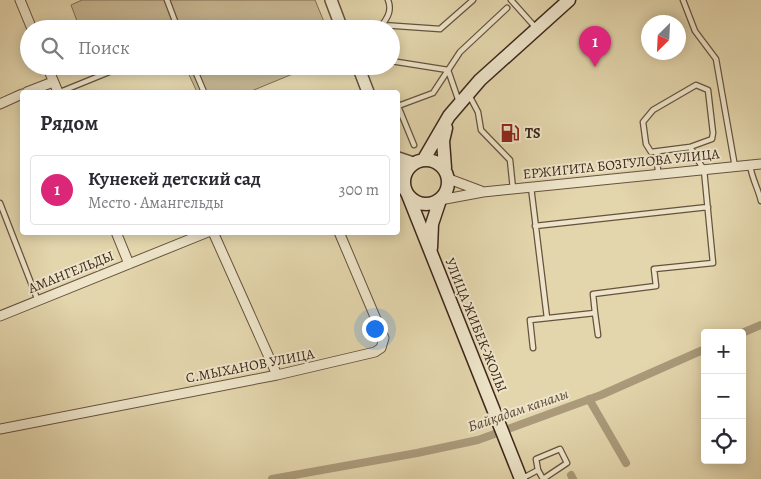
<!DOCTYPE html>
<html lang="ru">
<meta charset="utf-8">
<style>
:root{--surface:#fff;--page:#f7f7f7;--text:#2b2b33;--muted:#7c7c81;--line:#e1e1e2;--accent:#db2777}
body{margin:0;font-family:Alegreya,serif;background:var(--page);color:var(--text)}
.controls{position:absolute;right:15px;bottom:15px;display:grid;overflow:hidden;border-radius:5px;box-shadow:0 2px 12px #0003}
.controls button{width:45px;height:45px;display:grid;place-items:center;padding:0;border:0;border-bottom:1px solid var(--line);background:var(--surface);color:var(--text);font:25px sans-serif}
.compass{position:absolute;left:641px;top:15px;width:45px;height:45px;border-radius:50%;background:var(--surface);box-shadow:0 2px 12px #0003;rotate:204deg}
.you{position:absolute;left:374px;top:328px;width:18px;height:18px;margin:-12px;border:4px solid #fff;border-radius:50%;background:#1a73e8;box-shadow:0 0 0 8px #1a73e833}
.badge{display:grid;place-items:center;width:32px;height:32px;border-radius:50%;background:var(--accent);color:#fff;font-size:16px;font-weight:700}
.pin{position:absolute;translate:-50% -41px;filter:drop-shadow(0 1px 2px #0008)}
.pin::after{content:'';position:absolute;top:26px;width:18px;height:15px;background:inherit;clip-path:polygon(0 0,100% 0,50% 100%)}
.list{margin:0;padding:0;list-style:none}
h2{display:flex;justify-content:space-between;align-items:center;height:65px;margin:0;padding:0 20px;font-size:21px}
h2 small{font-size:16px;font-weight:400;color:var(--muted)}
.list li{display:grid;grid-template-columns:32px 1fr auto;gap:15px;align-items:center;box-sizing:border-box;height:70px;margin:0 10px 10px;padding:0 10px;border:1px solid var(--line);border-radius:5px}
.list b{display:block;font-size:19px;white-space:nowrap}
.list p{margin:0;font-size:16px;white-space:nowrap;color:var(--muted)}
.list em{font-size:16px;font-style:normal;color:var(--muted)}
.icon{flex:none;width:28px;height:28px;fill:none;stroke:currentColor;stroke-width:2;stroke-linecap:round;stroke-linejoin:round}
.map{position:relative;flex:none;width:761px;height:479px;overflow:hidden}
.search{position:absolute;background:var(--surface);box-shadow:0 2px 12px #0003;left:20px;top:20px;width:380px;height:55px;display:flex;align-items:center;gap:12px;box-sizing:border-box;padding:0 18px;border-radius:28px;color:var(--muted);font-size:19px}
.panel{position:absolute;background:var(--surface);box-shadow:0 2px 12px #0003;left:20px;top:90px;width:380px;height:145px;border-radius:5px}
.map>svg:first-child{display:block}
.green{fill:#c7b793;stroke:#826e56}
.lines{fill:none;stroke-linecap:round;stroke-linejoin:round}
.canal{stroke:#aa9a7a;stroke-width:8}
.service-casing{stroke:#66523e;stroke-width:7}
.minor-casing{stroke:#66523e;stroke-width:11}
.tertiary-casing{stroke:#66523e;stroke-width:14}
.secondary-casing{stroke:#3c261a;stroke-width:15}
.service{stroke:#ede4c9;stroke-width:4.5}
.minor{stroke:#ede4c9;stroke-width:9}
.tertiary{stroke:#ede4c9;stroke-width:11}
.secondary{stroke:#ede4c9;stroke-width:12}
.labels{text-anchor:middle;dominant-baseline:central;stroke-width:4;stroke-linejoin:round;paint-order:stroke}
.poi-label{font-size:14px;font-weight:bold;fill:#3c261a;stroke:#ede4c9;text-anchor:start}
.street-label{font-size:14px;fill:#3c261a;stroke:#ede4c9}
.water-label{font-size:15px;font-style:italic;fill:#5d4937;stroke:#ede4c9}
</style>
<div class="map">
<svg width="761" height="479" viewBox="0 0 761 479">
<rect width="100%" height="100%" fill="#e3d5ac"/>
<filter id="stains"><feTurbulence type="fractalNoise" baseFrequency=".004" numOctaves="4"/><feColorMatrix values="0 0 0 0 .2 0 0 0 0 .09 0 0 0 0 .02 0 0 0 .5 -.17"/></filter>
<radialGradient id="worn" r=".72"><stop offset=".6" stop-color="#630" stop-opacity="0"/><stop offset="1" stop-color="#630" stop-opacity=".3"/></radialGradient>
<path class="green" d="M82,0H315L327,29H80L71,5Z
M185,66H312L249,92H197Z"/>
<g class="lines">
<path class="canal" d="M742,333L761,325
M589,399L626,463
M571,475L573,479
M272,479L417,453L478,440L601,395L705,349"/>
<g class="service-casing">
<path id="service" d="M167,0L178,29
M511,0L536,28
M683,0L695,31L716,59L735,167
M382,25C388,17 392,10 388,0
M382,29V25L440,29L473,0
M391,61L448,70L459,102
M193,66L204,92
M60,92L124,66
M469,95L478,112L481,130L510,160L513,189
M398,106L433,93L460,52L507,8
M398,106L414,145
M657,153L658,174
M750,165C752,179 758,188 761,201
M531,187L547,318
M0,203L38,301
M535,226L708,207
M595,313L598,335
M533,348L530,320L595,313L593,294L656,286L654,269L713,263L704,170L690,147L651,152L646,144L643,122L653,110L696,85L708,90L713,133L712,139L690,147
M560,449L567,463L543,479L538,470L536,459Z
M523,478L538,470"/>
</g>
<g class="minor-casing">
<path id="minor" d="M20,0L32,29
M47,66L58,92
M27,92L53,82
M0,104L22,94
M449,179L481,191
M440,200L483,192L761,164
M116,232L129,264
M213,232L277,375
M0,316L208,232
M0,429L277,375L375,352L381,348L384,338L339,232"/>
</g>
<g class="tertiary-casing">
<path id="tertiary" d="M331,0L342,29
M358,66L368,92
M398,158L413,163
M398,166L404,184"/>
</g>
<g class="secondary-casing">
<path id="secondary" d="M424,159L449,116L480,80L569,0
M404 182a22 22 0 1 1 44 0a22 22 0 1 1-44 0Z
M445,168L443,141L446,128
M408,195L521,479
M431,248L432,224L440,200"/>
</g>
<use href="#service" class="service"/>
<use href="#minor" class="minor"/>
<use href="#tertiary" class="tertiary"/>
<use href="#secondary" class="secondary"/>
</g>
<defs>
<g id="fuel-bare" transform="scale(1.5)"><path d="M-5.5-6h7V0h2V4h1.3V-2.5L3-4.5l.8-.8L6-3V5H2.5V1h-1V6h-7ZM-4.2-4.7v3.2H.2V-4.7Z" fill="#8f2418" stroke="#ede4c9" stroke-width="2.5" paint-order="stroke"/></g>
</defs>
<g fill-rule="evenodd">
<use href="#fuel-bare" x="510" y="133"/>
</g>
<g class="labels">
<g class="poi-label">
<text x="525" y="133">TS</text>
</g>
<g class="street-label">
<text transform="translate(621 164) rotate(-6)">ЕРЖИГИТА БОЗГУЛОВА УЛИЦА</text>
<text transform="translate(71 272) rotate(-22)">АМАНГЕЛЬДЫ</text>
<text transform="translate(476 325) rotate(68)">УЛИЦА ЖИБЕК-ЖОЛЫ</text>
<text transform="translate(250 366) rotate(-11)">С.МЫХАНОВ УЛИЦА</text>
</g>
<g class="water-label">
<text transform="translate(518 410) rotate(-19)">Байқадам каналы</text>
</g>
</g>
<rect width="100%" height="100%" filter="url(#stains)"/>
<rect width="100%" height="100%" fill="url(#worn)"/>
</svg>
<div class="controls">
<button>+</button>
<button>−</button>
<button><svg class="icon" aria-label="locate" viewBox="0 0 24 24"><circle cx="12" cy="12" r="6"/><path d="M12 2v4M12 18v4M2 12h4M18 12h4"/></svg></button>
</div>
<svg class="compass" viewBox="-18 -18 36 36"><path d="M0-13l5 13h-10z" fill="#e53935"/><path d="M0 13l5-13h-10z" fill="#7c7c81"/></svg>
<div class="you"></div>
<div class="pin badge" style="left:595px;top:67px">1</div>
<div class="search"><svg class="icon" aria-label="search" viewBox="0 0 24 24"><circle cx="10" cy="10" r="6"/><path d="M15 15l6 6"/></svg>Поиск</div>
<section class="panel">
<h2>Рядом<small></small></h2>
<ul class="list">
<li><span class="badge">1</span><div><b>Кунекей детский сад</b><p>Место · Амангельды</p></div><em>300 m</em></li>
</ul>
</section>
</div>
